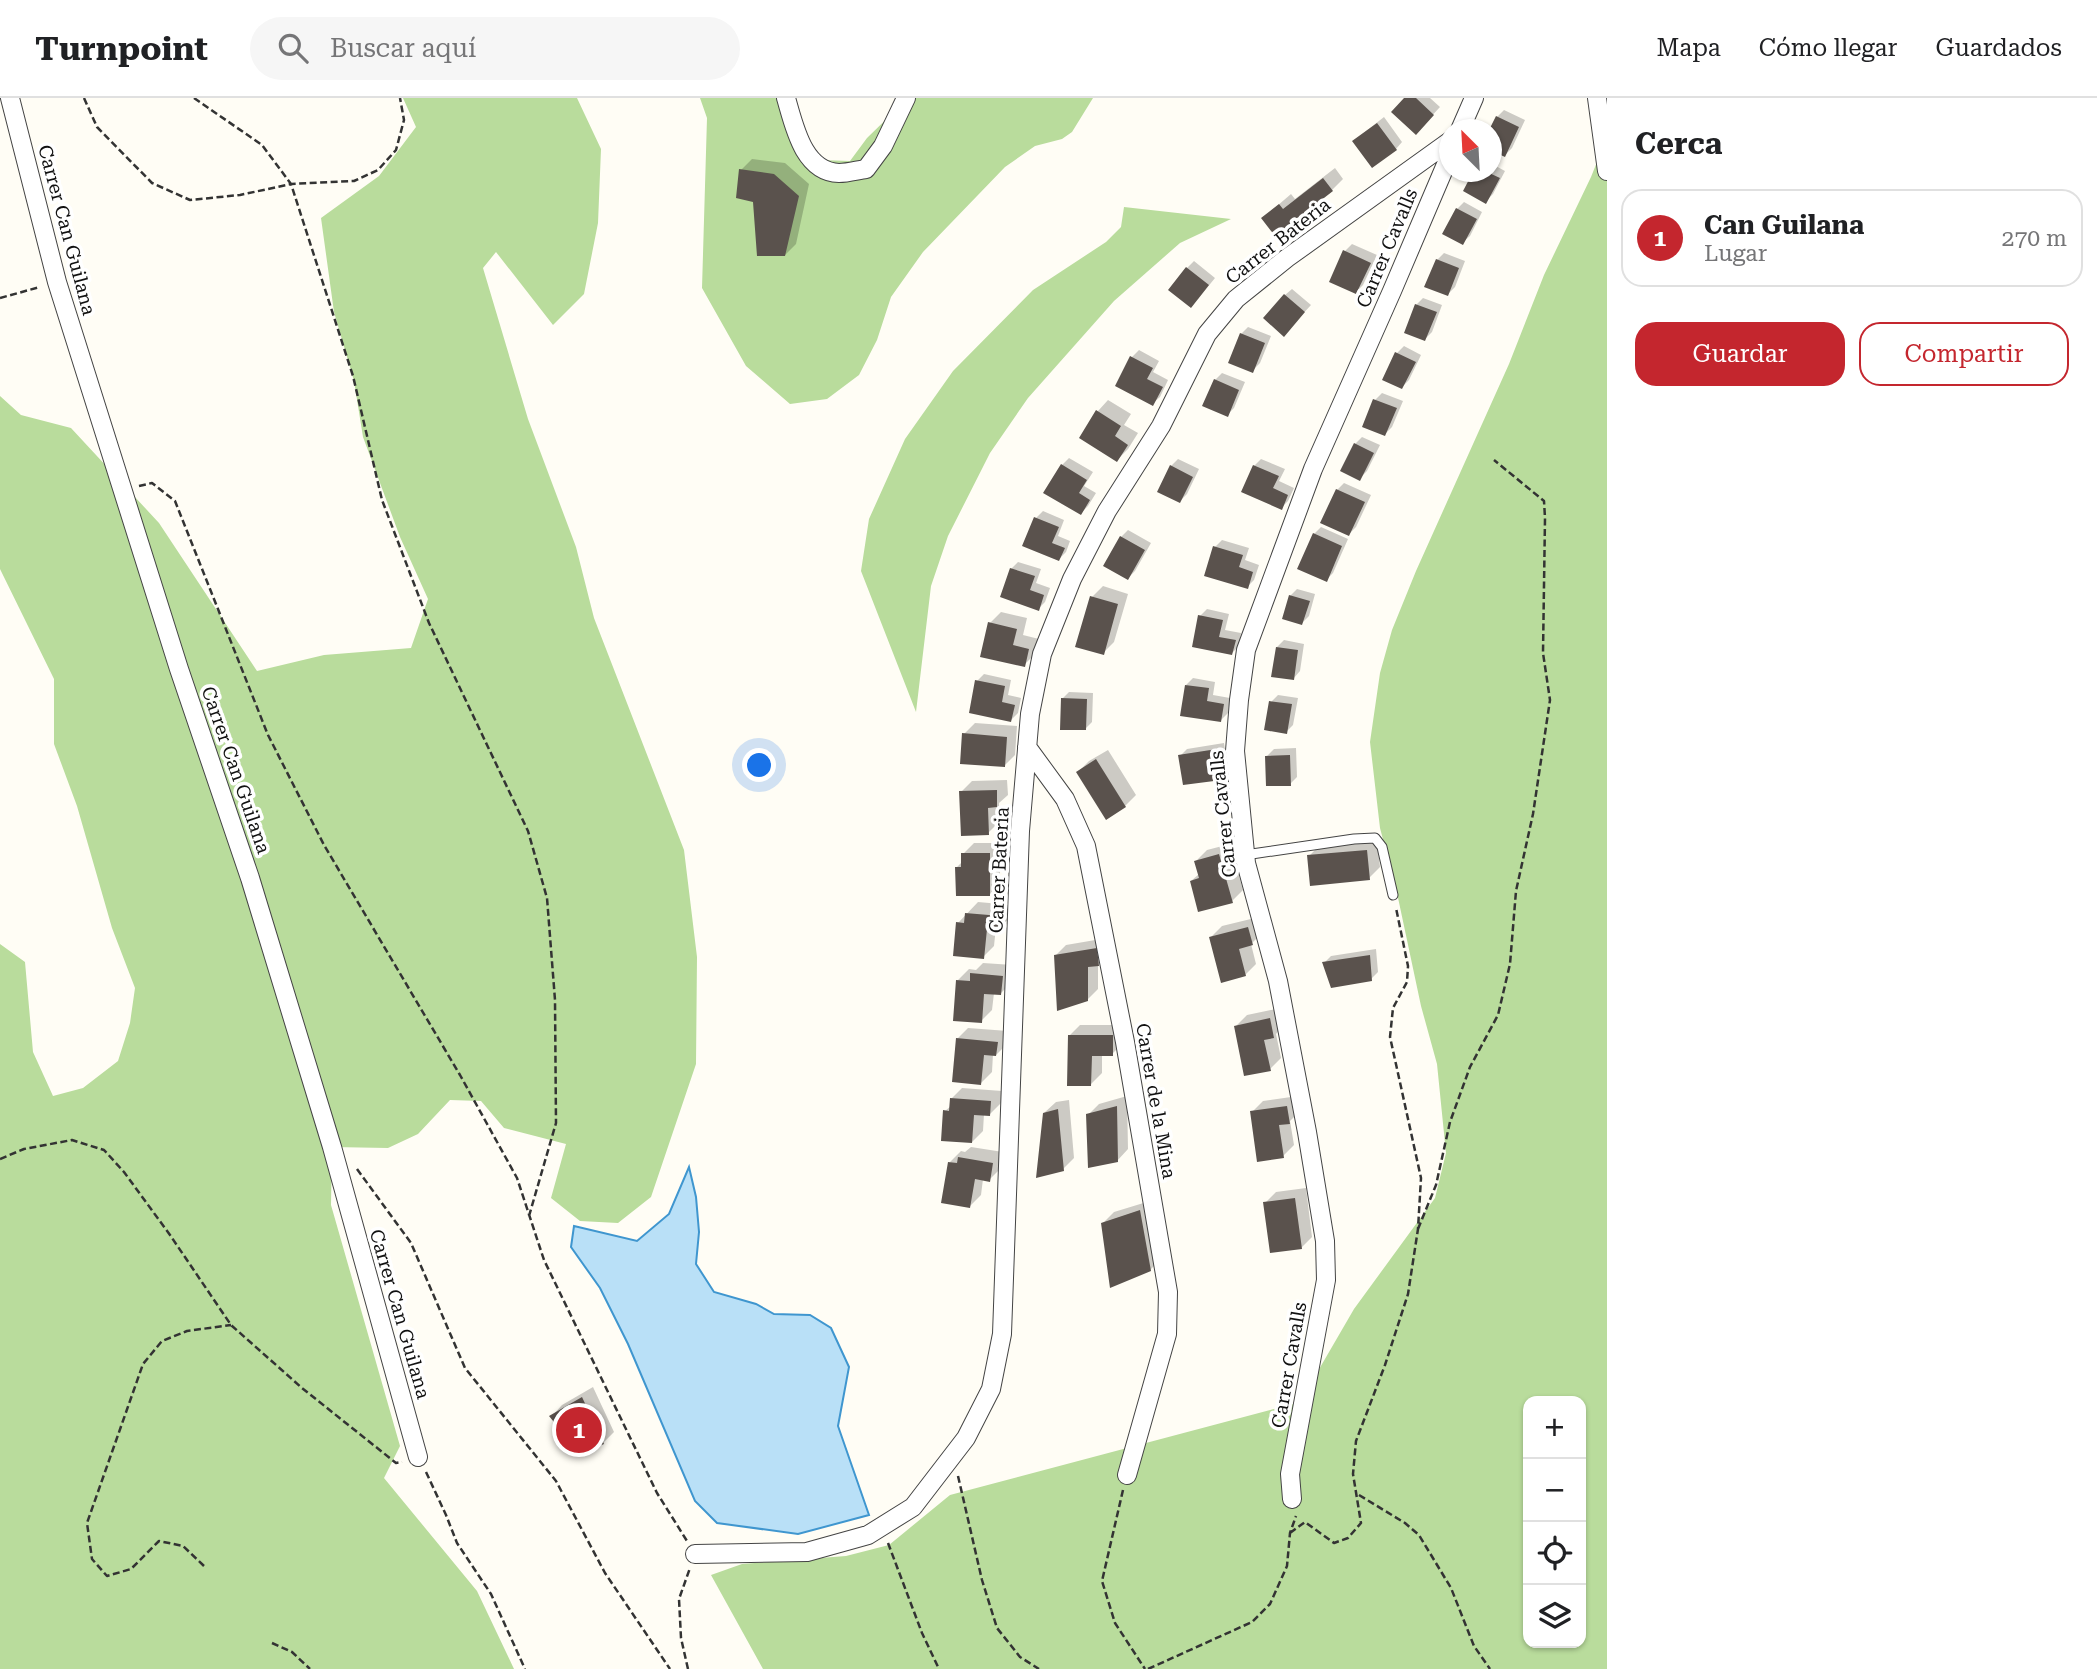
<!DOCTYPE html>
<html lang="es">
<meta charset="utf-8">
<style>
:root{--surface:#fff;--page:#f6f6f6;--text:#202124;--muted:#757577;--line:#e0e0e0;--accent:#c4262e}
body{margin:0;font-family:"Roboto Serif",serif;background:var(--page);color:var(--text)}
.controls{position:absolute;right:21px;bottom:21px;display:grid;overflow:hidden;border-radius:14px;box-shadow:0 2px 5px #0004}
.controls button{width:63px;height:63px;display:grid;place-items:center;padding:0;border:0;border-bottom:2px solid var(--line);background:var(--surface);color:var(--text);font:35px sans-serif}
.compass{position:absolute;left:1439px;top:21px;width:63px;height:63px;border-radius:50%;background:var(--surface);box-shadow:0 2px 5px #0004;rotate:336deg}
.you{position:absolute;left:760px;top:668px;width:24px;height:24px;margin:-18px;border:5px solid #fff;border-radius:50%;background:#1a73e8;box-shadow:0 0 0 10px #1a73e833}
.badge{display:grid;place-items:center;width:46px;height:46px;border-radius:50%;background:var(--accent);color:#fff;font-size:23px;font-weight:700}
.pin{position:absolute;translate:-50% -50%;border:4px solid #fff;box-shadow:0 2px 7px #0006}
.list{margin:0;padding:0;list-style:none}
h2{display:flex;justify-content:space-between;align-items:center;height:91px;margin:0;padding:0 28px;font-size:30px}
h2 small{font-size:23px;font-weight:400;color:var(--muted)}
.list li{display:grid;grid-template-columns:46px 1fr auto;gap:21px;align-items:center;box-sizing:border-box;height:98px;margin:0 14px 14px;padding:0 14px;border:2px solid var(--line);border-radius:21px}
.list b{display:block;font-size:26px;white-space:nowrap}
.list p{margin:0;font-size:23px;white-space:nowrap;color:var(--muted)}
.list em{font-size:23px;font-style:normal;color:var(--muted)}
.actions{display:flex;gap:14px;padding:21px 28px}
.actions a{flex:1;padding:16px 0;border:2px solid var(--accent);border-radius:21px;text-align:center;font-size:24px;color:var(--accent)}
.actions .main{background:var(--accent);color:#fff}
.icon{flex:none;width:38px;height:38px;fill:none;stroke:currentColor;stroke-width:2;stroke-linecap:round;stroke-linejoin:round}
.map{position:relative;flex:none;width:1607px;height:1571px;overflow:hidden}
header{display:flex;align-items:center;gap:42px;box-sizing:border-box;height:98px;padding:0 35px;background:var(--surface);border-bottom:2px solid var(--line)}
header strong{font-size:33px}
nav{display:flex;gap:38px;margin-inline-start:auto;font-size:24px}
.search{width:490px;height:63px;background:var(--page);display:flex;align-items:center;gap:18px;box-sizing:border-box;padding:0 24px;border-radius:38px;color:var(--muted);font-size:26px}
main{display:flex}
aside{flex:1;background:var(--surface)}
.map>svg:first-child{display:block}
.forest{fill:#b9dc9c;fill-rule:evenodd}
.water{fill:#b9e0f7;stroke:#3f96cf;stroke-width:2}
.shadow{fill:#0003}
.building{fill:#5a524d}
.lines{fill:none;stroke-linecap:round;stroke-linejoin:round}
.service-casing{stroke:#444;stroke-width:11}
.minor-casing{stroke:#444;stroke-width:20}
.path{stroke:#333;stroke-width:2.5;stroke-dasharray:7 3.5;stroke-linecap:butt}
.service{stroke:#fff;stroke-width:9}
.minor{stroke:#fff;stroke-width:18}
.labels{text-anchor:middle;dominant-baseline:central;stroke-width:7;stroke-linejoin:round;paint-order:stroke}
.street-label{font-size:19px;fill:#111;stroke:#fff}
</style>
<header>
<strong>Turnpoint</strong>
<div class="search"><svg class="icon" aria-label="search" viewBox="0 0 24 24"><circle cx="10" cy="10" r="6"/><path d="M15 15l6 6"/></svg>Buscar aquí</div>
<nav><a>Mapa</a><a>Cómo llegar</a><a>Guardados</a></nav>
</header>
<main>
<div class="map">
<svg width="1607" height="1571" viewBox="0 0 1607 1571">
<rect width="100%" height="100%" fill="#fffdf5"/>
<path class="forest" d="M403,0H577L601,51L598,125L584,196L553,227L496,154L483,170L528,321L576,449L594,520L684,752L697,859L696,966L651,1099L618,1125L580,1123L551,1100L566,1046L504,1030L481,1003L450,1002L418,1036L388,1050L332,1049L331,1107L400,1348L384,1380L477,1493L514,1571H0V846L25,864L33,954L53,998L83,990L118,963L130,925L135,890L112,830L77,708L54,646V581L0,471V298L21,317L71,330L159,425L257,573L324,557L411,550L428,501L400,439L363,339L354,283L334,214L321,120L379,78L416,29Z
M700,0H789L798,39L821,62L850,63L867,40L908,0H1093L1072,34L1062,41L1035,48L1005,69L923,154L891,199L877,242L859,277L827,301L790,306L746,268L702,190L707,20Z
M1607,39V1571H763L711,1477L742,1466L846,1458L889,1447L950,1397L1300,1304L1354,1211L1435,1100L1446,1055L1437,966L1421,908L1397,795L1380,730L1370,644L1380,575L1392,532L1416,473L1509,266L1544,177L1591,79ZM1528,1303H1581V1545H1528Z
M1124,109L1231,121L1180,145L1114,203L1028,300L990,355L948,438L931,488L916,614L861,473L869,421L905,341L953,273L1033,192L1106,144L1121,129Z"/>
<path class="water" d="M689,1069L696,1099L699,1134L696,1166L714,1194L756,1206L774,1216L810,1217L831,1230L849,1269L838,1328L869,1417L798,1436L717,1425L695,1403L628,1246L600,1190L571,1149L574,1128L637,1143L669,1116Z"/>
<path class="shadow" d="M1406,0H1430L1440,9L1416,35Z
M1504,12L1525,22L1512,50L1505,57L1492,51L1491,32L1497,19Z
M1384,19L1402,44L1396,51L1361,37Z
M752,61L785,65L809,86L796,146L785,157L755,102L741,72Z
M1492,66L1505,73L1493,96L1486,103L1465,93L1475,74H1492Z
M1335,70L1343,81L1332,92L1263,120L1291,96L1295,101Z
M1464,104L1482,114L1470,138L1463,144L1457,111Z
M1352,146L1377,157L1363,187L1356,194L1345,153Z
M1444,155L1465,163L1455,189L1448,196L1437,162Z
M1194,163L1215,180L1198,201L1187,170Z
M1292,191L1311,207L1288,232L1285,197Z
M1423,200L1442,207L1432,234L1425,241L1416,207Z
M1248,229L1271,238L1260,265L1253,272L1241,236Z
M1404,248L1421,257L1409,282L1402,289L1397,255Z
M1139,252L1159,263L1153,274L1168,282L1160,299L1153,305L1132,259Z
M1222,275L1245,284L1234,310L1227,317L1215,282Z
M1382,295L1403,303L1392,329L1385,336L1375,302Z
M1108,302L1131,316L1124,327L1138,335L1128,351L1117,362L1098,313Z
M1362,339L1380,347L1367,373L1360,380L1355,346Z
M1069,360L1093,374L1084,388L1096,395L1088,408L1081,415L1062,367Z
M1178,361L1199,371L1187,396L1180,403L1171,368Z
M1261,361L1285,371L1279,383L1294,390L1288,403L1281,410L1254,368Z
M1344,385L1371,397L1356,429L1349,436L1337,392Z
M1043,413L1064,422L1058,438L1070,443L1066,454L1059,461L1036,420Z
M1321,429L1348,441L1333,475L1326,482L1314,436Z
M1128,432L1151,445L1135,473L1128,480L1121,439Z
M1222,442L1249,450L1245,462L1259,467L1254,482L1247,489L1215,449Z
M1018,464L1041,471L1036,485L1050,490L1045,504L1038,511L1011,471Z
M1103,488L1128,496L1114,544L1103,555L1092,499Z
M1297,491L1315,496L1309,518L1302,525L1290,498Z
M1207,511L1229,516L1225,532L1241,535L1239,548L1232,555L1200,518Z
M1001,514L1027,520L1023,537L1039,541L1035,556L1024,567L990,525Z
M1284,542L1304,546L1300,573L1293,581L1277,549Z
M984,576L1011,582L1008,597L1021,600L1018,615L1011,622L977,583Z
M1193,580L1215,584L1213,597L1230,600L1228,615L1221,622L1186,587Z
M1069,594L1093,595L1092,624L1085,631L1062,601Z
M1278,597L1298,600L1293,627L1286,634L1271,604Z
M975,625L1017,628L1015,657L1004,668L964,636Z
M1224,645L1228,673L1221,680L1180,658L1187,651Z
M1296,650L1297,679L1290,686L1267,658L1274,651Z
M1108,652L1136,697L1125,708L1078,674L1089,663Z
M1007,682L1008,697L999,705V724L988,735L961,694L972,683Z
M1377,742L1380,769L1369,780L1309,758L1320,747Z
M974,745H1000V786L989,797L957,769L963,763V756Z
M1230,746L1243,792L1232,803L1191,783L1199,776L1196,763L1207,752Z
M978,804L1012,807L1011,819L999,830L996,829L994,848L983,859L958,825Z
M1259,819L1263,834L1251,846L1256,866L1245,877L1211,839L1222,828Z
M1107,840L1109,855L1098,866V891L1087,902L1055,858L1066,847Z
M1376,851L1378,874L1371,881L1324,865L1331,858Z
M983,865L1013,867L1012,884L1001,895H994L992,912L981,923L958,882L969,871L976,872Z
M1281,910L1284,927L1276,936L1281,960L1270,971L1236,928L1247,917Z
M1080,927H1124L1123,945L1112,956H1102V975L1091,986L1069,938Z
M968,930L1008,933L1007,946L996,957L993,956L992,974L981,985L957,941Z
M962,990L1002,993L1001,1005L990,1016H984L983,1033L972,1044L945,1013L951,1008V1001Z
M1127,998L1128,1051L1117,1063L1088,1017L1099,1006Z
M1298,998L1300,1013L1290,1023L1294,1047L1283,1058L1252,1014L1263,1003Z
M1069,1002L1074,1060L1063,1071L1044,1015L1056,1004Z
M971,1049L1003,1054L1000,1071L989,1082L983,1081L981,1097L970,1108L950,1064L961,1053L965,1054Z
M1306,1090L1312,1139L1301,1150L1265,1105L1276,1094Z
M1150,1103L1161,1161L1150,1172L1103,1125L1114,1114Z
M593,1289L614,1334L603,1345L552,1318L562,1307Z"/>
<path class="building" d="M1404,0H1416L1434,17L1416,37L1391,14Z
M1496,18L1519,29L1505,59L1492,53V32H1489Z
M1377,25L1397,52L1372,70L1352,43Z
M739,71L774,76L799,98L785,158H757L753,104L736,100Z
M1473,74H1487L1500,80L1486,106L1463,93Z
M1323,80L1333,93L1275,138L1261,120L1279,106L1283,111Z
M1456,110L1477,121L1463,147L1442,136Z
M1343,152L1371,165L1356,196L1329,184Z
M1436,161L1459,170L1448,198L1424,189Z
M1186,169L1209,187L1191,210L1168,192Z
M1284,196L1305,214L1284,239L1263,220Z
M1415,206L1437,214L1425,243L1404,235Z
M1240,235L1265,245L1253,275L1228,265Z
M1395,254L1416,264L1402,291L1382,282Z
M1130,258L1153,270L1147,281L1163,289L1153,308L1115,288Z
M1214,281L1239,292L1228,319L1202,308Z
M1373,301L1397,310L1385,338L1362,329Z
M1096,312L1121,328L1115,338L1128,347L1117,364L1079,340Z
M1354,345L1374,355L1360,383L1340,373Z
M1061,366L1087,382L1079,395L1090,402L1081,417L1043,395Z
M1170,367L1193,379L1180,405L1157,394Z
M1253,367L1279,378L1273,390L1288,397L1282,412L1241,394Z
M1336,391L1365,404L1349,438L1320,425Z
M1034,419L1059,429L1052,445L1065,450L1059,463L1022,448Z
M1313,435L1342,448L1327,484L1297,471Z
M1120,438L1145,452L1128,482L1103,468Z
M1213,448L1243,457L1239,469L1253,474L1248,491L1204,478Z
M1010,470L1035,478L1030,492L1044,497L1039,513L1000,499Z
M1289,497L1310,503L1302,527L1282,521Z
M1090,498L1118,506L1104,557L1075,549Z
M1198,517L1223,522L1219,539L1236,542L1232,557L1192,549Z
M988,524L1017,531L1013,547L1029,551L1025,569L980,559Z
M1276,549L1298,552L1294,582L1271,579Z
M975,582L1005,588L1002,604L1015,607L1011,624L969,615Z
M1185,587L1209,590L1207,603L1224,606L1221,624L1180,618Z
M1061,600L1087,601L1086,632H1060Z
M1269,603L1292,606L1287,636L1264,632Z
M962,635L1007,639L1005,669L960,666Z
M1217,651L1222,682L1183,687L1178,657Z
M1290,657L1291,688H1266L1265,658Z
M1096,661L1126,709L1106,722L1076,674Z
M997,692V709L988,710L989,737L961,738L959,693Z
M1367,752L1370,782L1310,788L1307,757Z
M961,755H990V798H956L955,769H961Z
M1219,756L1233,805L1198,814L1190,783L1199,780L1194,763Z
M965,815L1001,818L1000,831H987L984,861L953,858L956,824L964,825Z
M1248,829L1253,847L1239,851L1246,878L1221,885L1209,839Z
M1097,850L1099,868L1088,869V903L1057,913L1054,857Z
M1370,857L1372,883L1331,890L1322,864Z
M970,875L1003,878L1001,897L984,896L982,925L953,923L956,882L970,883Z
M1270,920L1274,940L1264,942L1271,973L1244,978L1234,928Z
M1068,937H1113V958H1092L1091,988H1067Z
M956,940L998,944L996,958L984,957L981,987L952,984Z
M950,1000L991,1003L990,1018L974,1017L972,1045L941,1043L943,1012L949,1013Z
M1117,1008L1118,1064L1088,1070L1086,1016Z
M1287,1008L1290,1026L1279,1027L1284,1060L1257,1064L1250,1013Z
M1058,1011L1064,1073L1036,1080L1043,1015Z
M958,1059L993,1065L990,1084L975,1081L970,1110L941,1105L948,1064L957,1065Z
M1295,1100L1302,1151L1270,1155L1263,1104Z
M1140,1112L1151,1173L1110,1190L1101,1125Z
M582,1299L604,1346L580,1356L549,1318Z"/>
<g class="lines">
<g class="service-casing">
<path id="service" d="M1245,757L1354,741L1375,740L1382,749L1393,797"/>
</g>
<g class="minor-casing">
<path id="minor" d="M10,0L57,184L179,571L250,780L332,1049L418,1359
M786,0C794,27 803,74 839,75C848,75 858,72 866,71L883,48L906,0
M1597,0L1607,73
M1460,32L1474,0
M1027,649L1065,701L1086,748L1125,944L1168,1194L1167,1236L1127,1377
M1292,1401L1290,1376L1326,1182L1325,1143L1307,1034L1278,883L1246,765L1235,653L1239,602L1246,552L1313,371L1392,193L1450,57
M695,1456L807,1454L868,1437L913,1409L966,1340L991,1291L1002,1236L1020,733L1030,616L1042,556L1072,481L1107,413L1161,328L1207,236L1236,201L1287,160L1450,43"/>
</g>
<path class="path" d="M84,0L97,29L152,85L190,102L240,97L291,86L354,83L378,72L396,52L404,22L400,0
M194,0L262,47L291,86L353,278L382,402L429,525L528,733L547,800L555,902L556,1025L529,1118
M0,200L40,189
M139,388L152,385L175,403L268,637L324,747L460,977L517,1080L544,1162L657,1395L687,1443
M0,1061L24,1051L72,1042L104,1052L124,1074L170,1137L231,1227L302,1290L396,1365L402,1364
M357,1071L411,1145L465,1270L556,1383L605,1475L670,1571
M1418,1131L1436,1087L1450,1024L1470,969L1498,917L1510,866L1516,793L1533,716L1550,602L1543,555L1545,420L1544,403L1494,362
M426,1374L446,1417L457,1445L491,1496L525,1571
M958,1378L982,1482L997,1530L1020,1559L1039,1571
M1123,1392L1102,1483L1115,1525L1145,1571
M1359,1397L1405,1425L1419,1437L1451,1490L1474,1548L1490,1571
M1290,1435L1305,1424L1334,1445L1348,1440L1361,1425L1353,1376L1356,1343L1385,1267L1408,1196L1418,1131L1421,1080L1390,939L1393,910L1407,884L1408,868L1396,810
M888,1445L922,1535L939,1571
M204,1468L183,1448L159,1443L131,1471L107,1478L92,1461L87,1425L143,1266L162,1243L187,1233L231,1227
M272,1545L292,1554L310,1571
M688,1571L681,1540L679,1501L690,1470
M1148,1571L1252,1524L1270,1506L1287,1468L1290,1435L1296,1418"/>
<use href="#service" class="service"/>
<use href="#minor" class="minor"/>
</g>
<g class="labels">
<g class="street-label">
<text transform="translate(67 132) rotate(75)">Carrer Can Guilana</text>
<text transform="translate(1278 143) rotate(-38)">Carrer Bateria</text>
<text transform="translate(1387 150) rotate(-67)">Carrer Cavalls</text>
<text transform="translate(236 672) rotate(71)">Carrer Can Guilana</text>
<text transform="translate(1223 716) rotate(-96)">Carrer Cavalls</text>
<text transform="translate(999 772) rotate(-87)">Carrer Bateria</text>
<text transform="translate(1156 1003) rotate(80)">Carrer de la Mina</text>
<text transform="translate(400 1216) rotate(74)">Carrer Can Guilana</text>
<text transform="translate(1289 1267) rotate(-80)">Carrer Cavalls</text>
</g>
</g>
</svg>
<div class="controls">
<button>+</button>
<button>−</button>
<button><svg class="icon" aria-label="locate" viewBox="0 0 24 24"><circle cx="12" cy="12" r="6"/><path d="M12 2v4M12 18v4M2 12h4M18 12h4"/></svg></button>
<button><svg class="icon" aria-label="layers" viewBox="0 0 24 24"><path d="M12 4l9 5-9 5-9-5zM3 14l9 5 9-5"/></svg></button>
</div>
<svg class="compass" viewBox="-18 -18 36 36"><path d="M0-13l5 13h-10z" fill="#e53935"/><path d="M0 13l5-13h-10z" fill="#757577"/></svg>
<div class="you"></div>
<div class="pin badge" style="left:579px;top:1332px">1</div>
</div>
<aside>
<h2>Cerca<small></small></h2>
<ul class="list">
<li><span class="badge">1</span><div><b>Can Guilana</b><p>Lugar</p></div><em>270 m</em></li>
</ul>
<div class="actions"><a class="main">Guardar</a><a>Compartir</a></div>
</aside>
</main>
